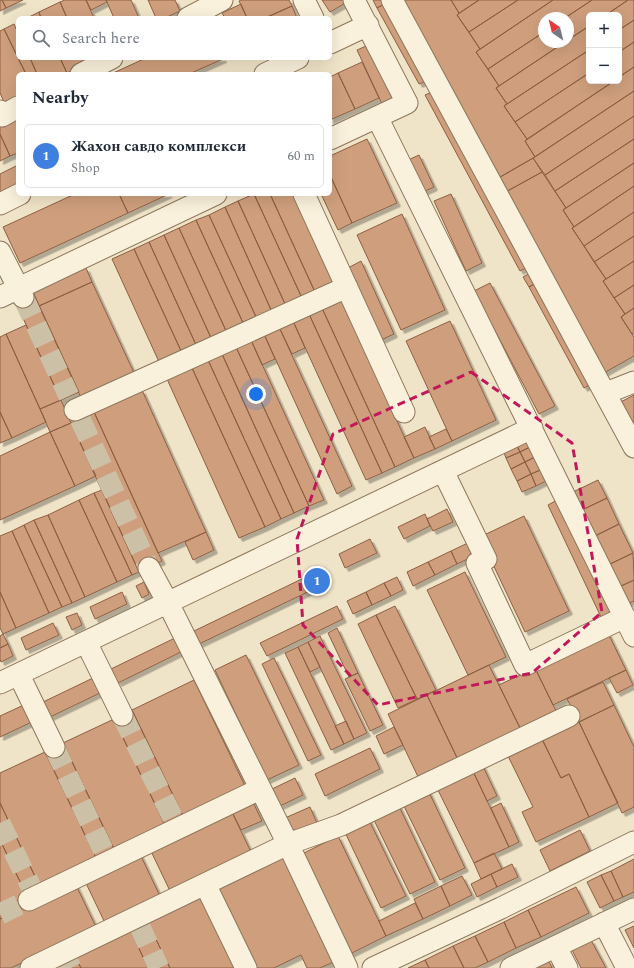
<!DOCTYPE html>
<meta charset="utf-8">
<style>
:root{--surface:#fff;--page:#f2f2f3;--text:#1f2937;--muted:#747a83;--line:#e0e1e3;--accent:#0f766e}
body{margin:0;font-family:Spectral,serif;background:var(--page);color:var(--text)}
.controls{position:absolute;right:12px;top:12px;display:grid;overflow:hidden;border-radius:6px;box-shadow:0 4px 16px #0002}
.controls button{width:36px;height:36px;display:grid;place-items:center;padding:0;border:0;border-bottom:1px solid var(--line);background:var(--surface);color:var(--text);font:20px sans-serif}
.compass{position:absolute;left:538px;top:12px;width:36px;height:36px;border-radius:50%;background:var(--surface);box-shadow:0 4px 16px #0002;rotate:325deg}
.you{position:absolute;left:256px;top:394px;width:14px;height:14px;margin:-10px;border:3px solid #fff;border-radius:50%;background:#1a73e8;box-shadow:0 0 0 6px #1a73e833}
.badge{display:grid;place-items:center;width:26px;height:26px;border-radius:50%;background:var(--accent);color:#fff;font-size:13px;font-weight:700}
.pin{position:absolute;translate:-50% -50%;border:2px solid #fff;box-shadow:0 1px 4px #0006}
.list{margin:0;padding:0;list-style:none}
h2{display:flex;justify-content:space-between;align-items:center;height:52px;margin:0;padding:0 16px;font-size:17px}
h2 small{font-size:13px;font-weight:400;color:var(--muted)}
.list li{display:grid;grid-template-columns:26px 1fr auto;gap:12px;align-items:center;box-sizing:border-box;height:64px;margin:0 8px 8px;padding:0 8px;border:1px solid var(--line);border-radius:6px}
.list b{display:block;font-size:15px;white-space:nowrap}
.list p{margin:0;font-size:13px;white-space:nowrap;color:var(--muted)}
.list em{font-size:13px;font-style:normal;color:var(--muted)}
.icon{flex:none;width:22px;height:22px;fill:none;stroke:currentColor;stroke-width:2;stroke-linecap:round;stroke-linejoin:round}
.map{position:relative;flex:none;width:634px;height:968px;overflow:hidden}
.search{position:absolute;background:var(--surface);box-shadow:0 4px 16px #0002;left:16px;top:16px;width:316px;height:44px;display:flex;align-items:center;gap:10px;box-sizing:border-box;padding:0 14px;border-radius:6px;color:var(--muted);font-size:15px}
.panel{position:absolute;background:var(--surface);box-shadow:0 4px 16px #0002;left:16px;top:72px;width:316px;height:124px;border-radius:6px}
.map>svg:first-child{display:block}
.building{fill:#cf9f7d;stroke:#8d5f41;filter:url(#shadow)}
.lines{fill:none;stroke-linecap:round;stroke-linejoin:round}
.minor-tunnel{stroke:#ccc0a6;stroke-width:21;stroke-dasharray:21 10;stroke-linecap:butt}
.minor-casing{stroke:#8d765c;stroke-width:23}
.minor{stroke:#faf1dc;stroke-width:21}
.marked{fill:none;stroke:#c2185b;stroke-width:3;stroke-dasharray:8 5;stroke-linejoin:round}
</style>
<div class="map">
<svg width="634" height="968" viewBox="0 0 634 968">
<defs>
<filter id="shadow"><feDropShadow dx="3.5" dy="3.5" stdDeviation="0" flood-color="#0004"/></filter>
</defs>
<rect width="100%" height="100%" fill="#f0e4c8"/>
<path class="building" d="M0,0H2L6,8L0,11Z
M2,0H23L6,8Z
M65,0H86L94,18H67L60,2Z
M86,0H106L107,2L91,10Z
M106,0H131L139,18H114Z
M148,0H175L180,11L165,18H156Z
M241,0H289L292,6L265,18H247L239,1Z
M322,0H349V1L330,12Z
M373,0H387L388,2L377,8Z
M397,0H451L459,13L457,15L480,49L476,52L499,86L496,88L507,104L504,106L527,139L525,141L535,157L495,180Z
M451,0H479L459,13Z
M479,0H518L469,32L457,15Z
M518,0H553L480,49L469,32Z
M553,0H592L565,18H544V32L488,69L476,52Z
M592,0H628L606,15H589V26L568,40V18H565Z
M628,0H634V20L619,30V15H606Z
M60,2L67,18H41L39,12Z
M388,2L430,79L419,84L377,8Z
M241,4L247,18H225L222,13Z
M292,6L297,18H265Z
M39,12L41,18H27Z
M634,20V42L619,52V30Z
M14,24L18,33V58L4,29Z
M589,26V50L507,104L496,88L565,42H568V40Z
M4,29L26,74H18V96L4,102L0,93V31Z
M544,32V42H565L499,86L488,69Z
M634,42V67L619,77V52Z
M373,43L398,99L383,106L357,50Z
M589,50V73L515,122L504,106Z
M18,58H30L37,74H26Z
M30,58H60L67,73L64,74H37Z
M60,58H86L88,62L67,73Z
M146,58H223V59L189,74H111Z
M362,62L379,98L355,109L338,73Z
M634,67V91L535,157L525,141L614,81H619V77Z
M338,73L355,109L330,120V77Z
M589,73V81H614L527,139L515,122Z
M436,90L531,265L520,271L425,95Z
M634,91V116L545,175L533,158Z
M634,116V139L555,191L545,175Z
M18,117V153L10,156L0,134V125Z
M0,134L10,156L0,161Z
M367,139L397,203L352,223L330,175V156Z
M634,139V163L566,208L555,191Z
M419,155L434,187L421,193L406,161Z
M533,158L542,172L502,194L495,180Z
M634,163V186L574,227L563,210Z
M18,165V185L0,193V174Z
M542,172L566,208L563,210L574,227L572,228L606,279L603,281L625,314L621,317L634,337V356L602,374L502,194Z
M330,175L352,223L338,230L321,194H330Z
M634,186V212L584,246L572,228Z
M75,194H119L128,213L20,263L3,227Z
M119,194H169L128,213Z
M254,194H270L315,292L302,298Z
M254,194L302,298L286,306L238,201Z
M270,194H293L334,284L315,292Z
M451,194L482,263L466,271L434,201Z
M238,201L286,306L272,312L225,207Z
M225,207L272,312L257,319L209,215Z
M634,212V236L594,262L584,246Z
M402,214L445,310L401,330L357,235Z
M209,215L257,319L244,325L196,220Z
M196,220L244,325L227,333L179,228Z
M179,228L227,333L212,340L164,235Z
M164,235L212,340L197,347L149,242Z
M634,236V261L606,279L594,262Z
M149,242L197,347L182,353L134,249Z
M134,249L182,353L160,364L112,259Z
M361,261L394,334L381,340L348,268Z
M634,261V285L614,298L603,281Z
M86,268L92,282L39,306L33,292Z
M534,271L540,281L529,287L523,277Z
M540,281L595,382L584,388L529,287Z
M92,282L135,375L82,400L39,306Z
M490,283L555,406L539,414L474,291Z
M634,285V308L625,314L614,298Z
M33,292L79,392L61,400L15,301Z
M341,299L414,458L395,467L322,308Z
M322,308L395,467L382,473L309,314Z
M634,308V332L632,334L621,317Z
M309,314L382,473L366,480L293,321Z
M293,321L305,348L292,354L279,327Z
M450,321L496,420L452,441L406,341Z
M26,325L61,400L40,409L6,334Z
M279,327L352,486L337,494L264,334Z
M6,334L46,422L12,438L0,412V337Z
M264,334L275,359L262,365L251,340Z
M251,340L324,500L309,506L236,347Z
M236,347L309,506L294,513L222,354Z
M222,354L294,513L281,519L208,360Z
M208,360L281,519L265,527L192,368Z
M192,368L265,527L239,538L167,379Z
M142,390L206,532L158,553L94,412Z
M634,395V437L617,404Z
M61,400L71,423L50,432L40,409Z
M0,412L12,438L0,443Z
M94,412L162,561L139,572L71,423Z
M71,423L96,476L75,486L50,432Z
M425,427L435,449L414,458L404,437Z
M446,429L452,441L435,449L429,437Z
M50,432L75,486L0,520V456Z
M530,437L534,445L520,452L516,444Z
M516,444L520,452L506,458L503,450Z
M534,445L539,455L525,462L520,452Z
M520,452L525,462L511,469L506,458Z
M539,455L545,468L531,474L525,462Z
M525,462L531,474L517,481L511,469Z
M545,468L550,479L536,486L531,474Z
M531,474L536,486L522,492L517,481Z
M598,480L607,498L582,510L573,492Z
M102,490L139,572L132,575L94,493Z
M94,493L132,575L117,582L79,500Z
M561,498L615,610L601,617L548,505Z
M607,498L619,524L595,536L582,510Z
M79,500L117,582L85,597L48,515Z
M447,509L453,522L433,531L427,519Z
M425,514L430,526L404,539L398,527Z
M48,515L85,597L72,603L34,520Z
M524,516L569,611L525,632L480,537Z
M34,520L72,603L62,607L24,525Z
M619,524L633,553L608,565L595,536Z
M24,525L62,607L49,613L12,531Z
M12,531L49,613L16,628L0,592V536Z
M206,532L214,550L193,560L185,542Z
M370,539L377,553L345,568L339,554Z
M472,541L478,554L457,564L451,551Z
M451,551L457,564L435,575L428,562Z
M633,553L634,580L619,587L608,565Z
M428,562L435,575L413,586L407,572Z
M465,572L506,657L468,675L427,590Z
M308,576L314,589L199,644L194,631Z
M397,577L403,590L391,596L384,583Z
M634,580V601L627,604L619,587Z
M144,582L149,594L142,598L136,586Z
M384,583L391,596L372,605L366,592Z
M0,592L16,628L3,634L0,628Z
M122,592L127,604L95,619L90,607Z
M366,592L372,605L353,614L347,601Z
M337,606L343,619L267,656L260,643Z
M395,606L436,690L417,699L376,615Z
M77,613L82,625L72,630L66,617Z
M376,615L417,699L398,708L358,624Z
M53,623L59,635L26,650L21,638Z
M337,628L358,673L349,677L328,633Z
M608,633L626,670L553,705L535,668Z
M3,634L8,644L0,648V636Z
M320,636L367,733L354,739L308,642Z
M177,637L183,651L118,683L111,669Z
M308,642L320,667L310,672L298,647Z
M8,644L13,656L1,662L0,659V648Z
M298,647L344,744L331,750L285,653Z
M246,655L299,765L267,780L215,670Z
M274,658L321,755L308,761L262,664Z
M489,665L523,734L460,764L427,695Z
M535,668L559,717L523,734L499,685Z
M626,670L633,685L617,693L609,678Z
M358,673L383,725L370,731L345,679Z
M93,678L100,693L48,718L41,703Z
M194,680L247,790L185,820L132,710Z
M603,682L614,705L579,722L567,699Z
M427,695L460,764L421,783L388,714Z
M26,704L34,721L0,737V716Z
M614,705L634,747V807L622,813L579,722Z
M132,710L185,820L167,829L114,719Z
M114,719L167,829L116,853L63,743Z
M346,721L354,739L344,744L335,726Z
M579,722L618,803L589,817L569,774L561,778L542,739Z
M394,727L403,745L384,754L376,736Z
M542,739L561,778L569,774L589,817L536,842L522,812L533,807L508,756Z
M63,743L116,853L98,862L45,752Z
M370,748L380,769L325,796L315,774Z
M45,752L98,862L41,889L0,803V773Z
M481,762L497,796L487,801L471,767Z
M471,767L509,847L474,863L435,784Z
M295,778L303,795L280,806L272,789Z
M427,788L465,868L440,880L401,800Z
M251,798L262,821L241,830L230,808Z
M397,802L435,882L410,894L371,814Z
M0,803L41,889L27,896L0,840Z
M501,803L519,842L509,847L491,808Z
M310,807L317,823L293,834L285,818Z
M230,808L251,852L170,891L149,847Z
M367,816L406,896L381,908L343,828Z
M580,830L590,851L550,871L540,850Z
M338,836L386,936L346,956L298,856Z
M0,840L27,896L0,909Z
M139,852L160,896L105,923L84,879Z
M494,853L502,869L481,879L474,863Z
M287,854L338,960L320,968H307L301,955L274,968H257L218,887Z
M634,859V892L623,897L611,871Z
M512,864L518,877L497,887L491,874Z
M611,871L623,897L614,901L601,875Z
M491,874L497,887L477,897L471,884Z
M601,875L614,901L600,908L587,882Z
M462,876L472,895L450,906L441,886Z
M75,883L96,927L11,968H0V919Z
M441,886L450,906L423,919L414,899Z
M576,887L589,913L541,937L528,910Z
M27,896L31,904L0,919V909Z
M200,896L235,968H170L147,921Z
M415,903L423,919L386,936L379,921Z
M528,910L541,937L516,948L504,922Z
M147,921L170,968H148L130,929Z
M504,922L516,948L488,962L475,936Z
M634,926V948L625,930Z
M130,929L148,968H81L75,956Z
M475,936L488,962L475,968H464L453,946Z
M591,940L606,968H581L572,950Z
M453,946L464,968H429L425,960Z
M75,956L81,968H62L60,963Z
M425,960L429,968H408Z
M549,961L552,968H535Z"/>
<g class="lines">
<path class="minor-tunnel" d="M23,297L69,396
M80,419L149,568
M122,715L176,824
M54,747L107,858
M0,823L34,893
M0,914L29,900
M139,925L159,968
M67,960L71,968"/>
<g class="minor-casing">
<path id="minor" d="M304,0L313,18
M392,0L634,447
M188,18L222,0
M330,43L368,25
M81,74L112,58
M265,74L298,58
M0,111L2,116L18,107
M377,117L634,636
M330,139L407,103L354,0
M304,194L404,412
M0,204L20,194
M0,252L23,297
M0,297L216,194
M606,393L634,382
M75,410L347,287
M443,471L486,559L477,563L525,665L625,617
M149,568L168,603L288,844L347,968
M86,642L122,715
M19,675L54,747
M0,683L532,428
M205,884L246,968
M29,900L260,789
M604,923L627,968
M556,947L567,968
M31,968L288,844L341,825L569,716
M373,968L501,908L634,842
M511,968L634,909"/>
</g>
<use href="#minor" class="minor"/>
</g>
<path class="marked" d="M471,372L572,443L602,612L532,673L378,705L303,625L297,539L333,434Z"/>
</svg>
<div class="controls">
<button>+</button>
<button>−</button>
</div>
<svg class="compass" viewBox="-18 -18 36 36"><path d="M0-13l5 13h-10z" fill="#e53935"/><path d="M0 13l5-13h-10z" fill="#747a83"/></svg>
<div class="you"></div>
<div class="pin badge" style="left:317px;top:581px;background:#3f7fe0">1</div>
<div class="search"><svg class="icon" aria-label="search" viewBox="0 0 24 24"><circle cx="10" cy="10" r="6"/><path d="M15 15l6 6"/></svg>Search here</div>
<section class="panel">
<h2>Nearby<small></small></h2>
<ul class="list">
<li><span class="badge" style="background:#3f7fe0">1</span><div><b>Жахон савдо комплекси</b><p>Shop</p></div><em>60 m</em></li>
</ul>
</section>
</div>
